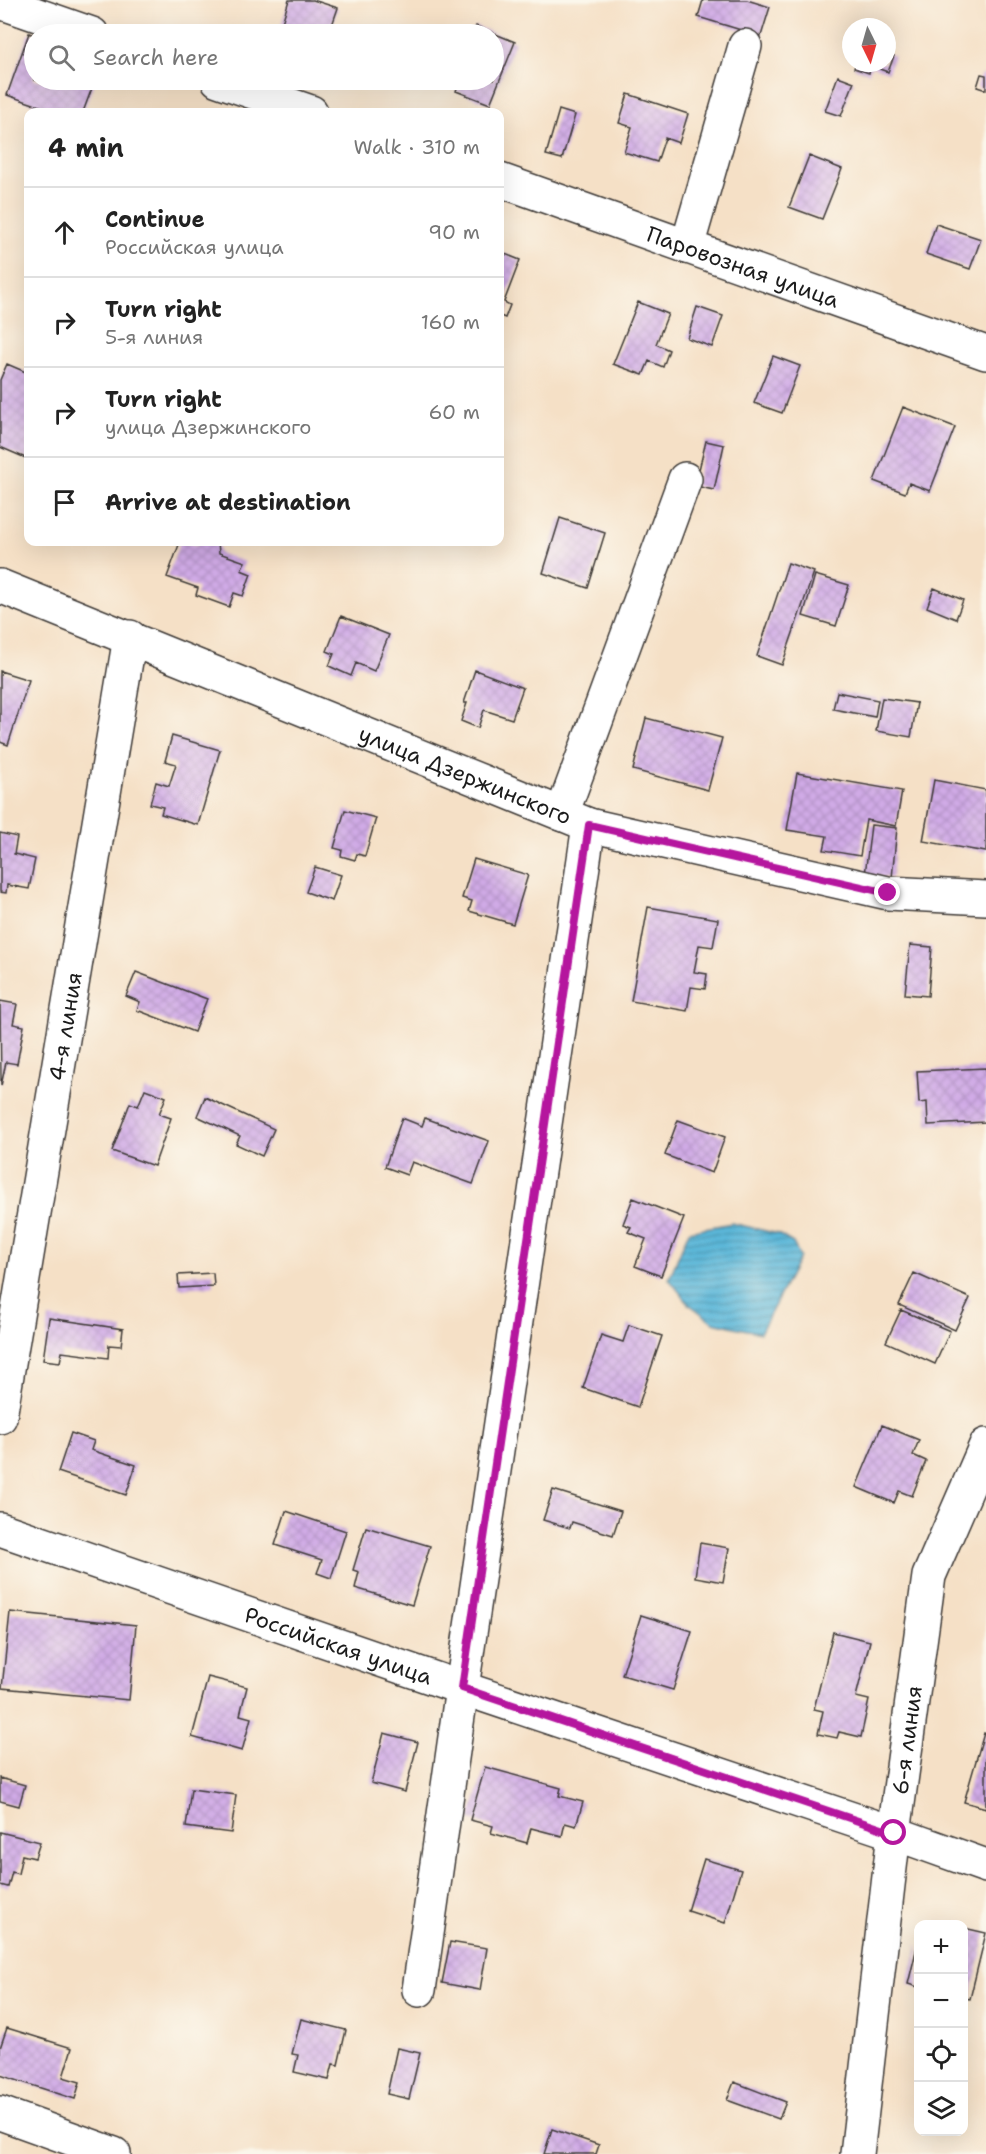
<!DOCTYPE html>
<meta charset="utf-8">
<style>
:root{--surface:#fff;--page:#f6f6f6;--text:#222;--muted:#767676;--line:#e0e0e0}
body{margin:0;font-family:"Shantell Sans",sans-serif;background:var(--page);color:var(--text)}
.controls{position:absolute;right:18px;bottom:18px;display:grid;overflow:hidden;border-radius:12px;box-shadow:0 6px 24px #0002}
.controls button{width:54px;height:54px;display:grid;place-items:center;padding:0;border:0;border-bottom:2px solid var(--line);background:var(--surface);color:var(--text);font:30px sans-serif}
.compass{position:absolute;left:842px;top:18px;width:54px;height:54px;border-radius:50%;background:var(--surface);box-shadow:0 6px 24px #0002;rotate:175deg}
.stop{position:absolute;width:18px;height:18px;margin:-14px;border:4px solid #b5179e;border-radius:50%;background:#fff}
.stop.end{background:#b5179e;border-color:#fff;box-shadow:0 2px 6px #0008}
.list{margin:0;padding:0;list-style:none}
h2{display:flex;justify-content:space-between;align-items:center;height:78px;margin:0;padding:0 24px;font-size:26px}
h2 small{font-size:20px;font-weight:400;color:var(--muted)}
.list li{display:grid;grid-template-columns:39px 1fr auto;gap:18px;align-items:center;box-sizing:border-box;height:90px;padding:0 24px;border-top:2px solid var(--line)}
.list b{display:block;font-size:22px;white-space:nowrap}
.list p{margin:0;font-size:20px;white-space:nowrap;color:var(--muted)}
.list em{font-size:20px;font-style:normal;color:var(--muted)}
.icon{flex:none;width:33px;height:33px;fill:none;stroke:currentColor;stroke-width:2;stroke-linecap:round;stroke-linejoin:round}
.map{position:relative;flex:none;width:986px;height:2154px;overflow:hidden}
.search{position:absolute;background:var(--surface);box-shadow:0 6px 24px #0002;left:24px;top:24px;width:480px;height:66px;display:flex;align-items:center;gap:15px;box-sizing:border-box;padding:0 21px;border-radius:33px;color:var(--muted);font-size:22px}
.panel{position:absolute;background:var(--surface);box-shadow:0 6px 24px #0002;left:24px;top:108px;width:480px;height:438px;border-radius:12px}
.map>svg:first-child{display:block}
.water{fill:url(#water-rules);stroke:#3c6a7a;stroke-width:1.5}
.building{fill:url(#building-cross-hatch)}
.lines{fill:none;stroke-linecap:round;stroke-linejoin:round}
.minor-casing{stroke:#3d3936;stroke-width:36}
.minor{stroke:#fff;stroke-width:33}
.route{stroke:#b5179e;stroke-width:8}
.labels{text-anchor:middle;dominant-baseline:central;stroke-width:4.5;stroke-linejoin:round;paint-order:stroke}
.street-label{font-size:22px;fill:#1c1c1c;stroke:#fbf7ec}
</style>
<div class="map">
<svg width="986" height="2154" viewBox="0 0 986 2154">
<defs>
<pattern id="water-rules" width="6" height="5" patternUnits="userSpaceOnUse" patternTransform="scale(1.5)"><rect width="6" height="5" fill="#5bb7d9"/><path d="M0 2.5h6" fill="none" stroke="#4a94af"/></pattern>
<pattern id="building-cross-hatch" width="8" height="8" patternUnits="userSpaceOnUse" patternTransform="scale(1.5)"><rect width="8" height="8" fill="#d0aae6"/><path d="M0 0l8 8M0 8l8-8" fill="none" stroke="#b292c5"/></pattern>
</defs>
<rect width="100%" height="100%" fill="#fbf7ec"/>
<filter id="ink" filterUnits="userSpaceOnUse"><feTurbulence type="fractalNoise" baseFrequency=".0167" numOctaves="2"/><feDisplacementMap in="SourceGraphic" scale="12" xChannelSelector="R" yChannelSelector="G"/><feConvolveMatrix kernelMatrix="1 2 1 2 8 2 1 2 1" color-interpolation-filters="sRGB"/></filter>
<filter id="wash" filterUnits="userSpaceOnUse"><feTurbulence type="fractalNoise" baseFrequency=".008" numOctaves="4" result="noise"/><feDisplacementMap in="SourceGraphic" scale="24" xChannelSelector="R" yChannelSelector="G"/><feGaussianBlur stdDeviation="1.35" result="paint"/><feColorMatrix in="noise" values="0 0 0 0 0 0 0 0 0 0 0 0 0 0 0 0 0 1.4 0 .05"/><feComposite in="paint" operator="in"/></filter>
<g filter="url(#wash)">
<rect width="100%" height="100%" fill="#f5e0c6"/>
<path class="water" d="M732,1223L778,1234L793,1243L800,1257L760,1333L713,1322L689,1304L669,1279L689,1231Z"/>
<g id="blocks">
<path class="building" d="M289,0H313L338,8L329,34H309L281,26Z
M703,0H747L770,7L761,36L698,17Z
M476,26L515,42L490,104L456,91L460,80H494V34H472Z
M29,33L34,35V80H95L83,112H57L7,95Z
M887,53L894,56L888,72L871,66L869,73L854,68L856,63H887Z
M981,74L986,75V90L977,87Z
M838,76L854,82L841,116L825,111Z
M628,94L688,114L679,143L665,138L657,162L624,152L632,127L619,123Z
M559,110L575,115L562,159L546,155Z
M809,156L842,169L822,219L789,207Z
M936,224L981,239L970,269L926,254Z
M500,252L520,260L504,302L510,305L505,318L500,316Z
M638,302L668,314L656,344L669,350L663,367L649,361L643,375L613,364Z
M697,307L723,316L712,347L687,338Z
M773,356L800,366L782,413L754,403Z
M7,364L28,373V459L0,447V380Z
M903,407L955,427L930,491L909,483L905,493L874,481Z
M706,441L724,445L714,490L695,486Z
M560,518L605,533L588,588L543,573Z
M180,542L197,545L198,542H218L219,553L245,562L241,570L251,574L243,596L234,593L229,607L196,595L198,588L167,577Z
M788,563L814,572L782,665L757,656Z
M815,575L849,585L836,626L803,616Z
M934,588L963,600L956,619L927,607Z
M341,616L389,635L374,671L356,663L351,676L329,666L334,654L327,651Z
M475,670L523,688L512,719L484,710L478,728L461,721L467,703H464Z
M0,671L29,680L8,745L0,742Z
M837,692L878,700L875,717L833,709Z
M882,698L917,703L911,737L876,731Z
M646,718L722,738L708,790L633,770Z
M172,736L220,750L198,825L161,814L163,807L150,804L156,782L169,786L176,764L165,761Z
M797,773L902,791L896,826L866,820L860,856L824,850L827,836L787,830Z
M934,780L986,790V852L923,841Z
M345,810L376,818L365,856L357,854L355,860L341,856L342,850L334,848Z
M871,825L897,828L892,878L865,875Z
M0,833L17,837L14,854L35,859L29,889L7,885L6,893L0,892Z
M474,859L528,875L513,924L469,911L472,901L462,898Z
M315,867L341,875L332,901L306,892Z
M648,907L718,919L713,947L699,945L694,972L707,974L705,989L691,987L687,1011L631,1001Z
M910,945L932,947L928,996L905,994Z
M136,972L207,999L194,1032L137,1010L140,1002L126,996Z
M0,1001L17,1004L13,1024L24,1026L17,1064L6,1062L1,1086Z
M986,1068V1122L928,1125L927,1102L919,1103L917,1071Z
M145,1089L166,1097L159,1114L171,1118L154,1166L112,1151L130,1103L138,1106Z
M205,1097L274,1129L262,1156L236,1144L240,1136L197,1116Z
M402,1118L422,1126L425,1118L489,1141L473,1184L412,1162L407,1175L385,1167Z
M678,1120L725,1137L712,1173L665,1155Z
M633,1198L684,1218L661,1276L635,1266L646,1239L628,1232L631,1227L623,1224Z
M213,1273L214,1286L179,1288L178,1275Z
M914,1273L970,1298L955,1330L899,1305Z
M901,1310L950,1331L935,1364L886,1342Z
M49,1318L123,1329L121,1346L109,1345L108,1358L62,1352L60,1362L43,1360Z
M629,1325L662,1336L638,1407L583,1388L601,1335L623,1342Z
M882,1425L919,1440L913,1455L926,1461L912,1496L899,1491L894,1503L856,1487Z
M71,1433L94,1441L91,1450L136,1465L126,1495L58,1472Z
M553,1490L621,1511L613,1535L572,1522L570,1528L543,1520Z
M286,1511L346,1531L331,1578L317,1573L322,1560L275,1545Z
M366,1527L430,1546L412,1605L355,1588L359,1572L353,1570Z
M700,1543L729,1548L723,1582L695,1577Z
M10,1612L136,1625L129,1700L2,1688Z
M641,1615L692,1631L673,1690L622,1675Z
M833,1632L870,1641L856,1697L869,1700L861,1737L839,1732L837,1738L818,1734L823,1711L814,1709Z
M208,1677L247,1687L240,1715L251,1718L242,1751L192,1737Z
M384,1733L418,1742L405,1792L371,1783Z
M984,1733L986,1734V1808L964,1802Z
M485,1767L561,1788L559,1796L583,1802L576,1826L565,1823L562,1836L531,1828L527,1843L491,1833L493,1826L470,1820Z
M0,1778L25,1785L19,1806L0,1801Z
M191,1789L236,1795L231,1833L186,1827Z
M0,1832L40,1842L35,1858L22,1855L18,1874L12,1872L8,1887L0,1885Z
M704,1859L741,1870L725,1923L688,1911Z
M964,1928L986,1933L970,1999L964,1998Z
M450,1942L487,1948L480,1990L442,1983Z
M918,1943V1987L908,1984Z
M301,2019L346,2030L338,2065L333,2064L329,2080L294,2072L298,2055L292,2054Z
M7,2028L72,2048L63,2077L80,2082L75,2099L0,2075V2048Z
M397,2048L420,2053L409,2099L387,2094Z
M734,2082L786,2102L779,2119L727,2100Z
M552,2129L599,2145L596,2154H544Z"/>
</g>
</g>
<g filter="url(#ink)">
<use href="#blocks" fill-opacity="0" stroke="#3d3936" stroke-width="1.5"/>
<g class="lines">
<g class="minor-casing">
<g id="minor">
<path d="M0,2L92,34"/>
<path d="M218,80L311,112"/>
<path id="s1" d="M500,180L986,353"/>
<path d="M687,247L745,46"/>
<path id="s2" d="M0,586L589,825L888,893L986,898"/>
<path d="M562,814L685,479"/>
<path id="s3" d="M0,1417L130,637"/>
<path id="s4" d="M0,1529L462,1688L894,1833L986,1866"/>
<path d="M419,1990L462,1688L589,825"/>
<path d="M0,2113L114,2154"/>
<path id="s5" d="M857,2154L894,1833L929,1576L986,1445"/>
</g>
</g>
<use href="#minor" class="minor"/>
</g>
</g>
<g class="lines" filter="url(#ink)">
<path class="route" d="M888,893L589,825L462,1688L894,1833"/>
</g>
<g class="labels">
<g class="street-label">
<text stroke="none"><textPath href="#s1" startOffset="258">Паровозная улица</textPath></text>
<text stroke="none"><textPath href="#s2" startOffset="502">улица Дзержинского</textPath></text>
<text stroke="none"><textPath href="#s3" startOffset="396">4-я линия</textPath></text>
<text stroke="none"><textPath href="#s4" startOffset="358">Российская улица</textPath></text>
<text stroke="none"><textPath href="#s5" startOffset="417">6-я линия</textPath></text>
</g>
</g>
</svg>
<div class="controls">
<button>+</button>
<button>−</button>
<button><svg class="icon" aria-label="locate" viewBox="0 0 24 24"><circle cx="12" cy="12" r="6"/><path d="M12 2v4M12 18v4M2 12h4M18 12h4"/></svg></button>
<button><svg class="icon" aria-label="layers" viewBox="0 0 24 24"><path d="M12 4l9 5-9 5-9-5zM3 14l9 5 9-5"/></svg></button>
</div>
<svg class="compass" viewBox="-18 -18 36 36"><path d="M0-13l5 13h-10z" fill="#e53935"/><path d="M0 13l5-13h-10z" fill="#767676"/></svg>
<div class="stop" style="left:894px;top:1833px"></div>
<div class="stop end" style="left:888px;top:893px"></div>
<div class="search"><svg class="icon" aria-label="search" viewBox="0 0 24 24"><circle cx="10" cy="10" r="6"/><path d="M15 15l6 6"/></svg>Search here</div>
<section class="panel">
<h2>4 min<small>Walk · 310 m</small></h2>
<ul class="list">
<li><svg class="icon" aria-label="ahead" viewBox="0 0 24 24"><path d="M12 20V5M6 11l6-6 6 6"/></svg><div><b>Continue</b><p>Российская улица</p></div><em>90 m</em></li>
<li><svg class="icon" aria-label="right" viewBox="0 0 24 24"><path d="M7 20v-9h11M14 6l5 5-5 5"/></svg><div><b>Turn right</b><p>5-я линия</p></div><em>160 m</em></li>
<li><svg class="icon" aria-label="right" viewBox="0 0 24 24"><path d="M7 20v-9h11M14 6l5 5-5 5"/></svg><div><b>Turn right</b><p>улица Дзержинского</p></div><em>60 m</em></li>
<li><svg class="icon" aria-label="arrive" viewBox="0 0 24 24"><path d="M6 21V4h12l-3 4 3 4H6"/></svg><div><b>Arrive at destination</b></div></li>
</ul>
</section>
</div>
